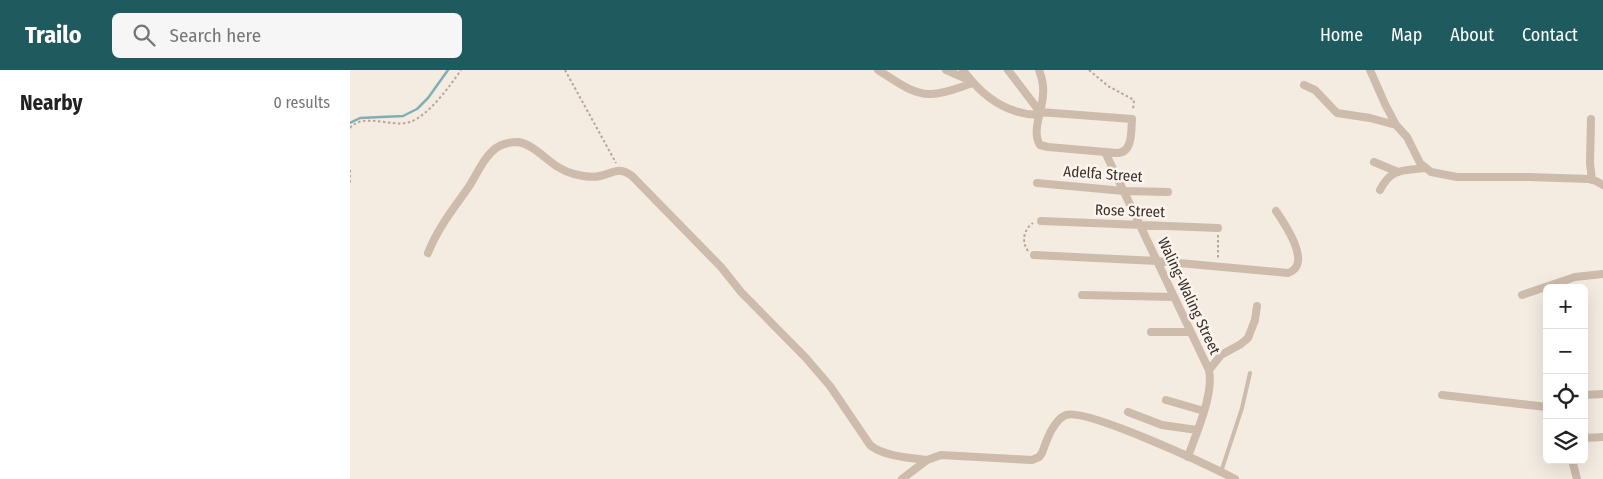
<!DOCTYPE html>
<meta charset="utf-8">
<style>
:root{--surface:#fff;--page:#f6f6f6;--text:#222;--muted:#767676;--line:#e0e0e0;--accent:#1f5a5e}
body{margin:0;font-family:"Fira Sans Condensed",sans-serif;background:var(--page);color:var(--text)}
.controls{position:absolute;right:15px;bottom:15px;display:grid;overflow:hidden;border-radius:8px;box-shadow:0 5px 20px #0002}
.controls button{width:45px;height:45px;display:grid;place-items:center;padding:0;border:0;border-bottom:1px solid var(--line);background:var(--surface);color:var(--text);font:25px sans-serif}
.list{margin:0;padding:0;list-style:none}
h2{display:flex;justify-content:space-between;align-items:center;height:65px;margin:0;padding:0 20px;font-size:21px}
h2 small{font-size:16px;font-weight:400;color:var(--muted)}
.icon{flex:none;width:28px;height:28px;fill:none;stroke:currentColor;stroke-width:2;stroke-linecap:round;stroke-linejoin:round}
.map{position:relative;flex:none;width:1253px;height:409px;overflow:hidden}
header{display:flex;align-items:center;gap:30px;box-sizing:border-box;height:70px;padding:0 25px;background:var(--accent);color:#fff}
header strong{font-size:24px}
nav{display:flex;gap:28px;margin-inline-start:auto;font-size:18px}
.search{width:350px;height:45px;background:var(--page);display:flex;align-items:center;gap:12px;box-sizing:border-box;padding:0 18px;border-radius:8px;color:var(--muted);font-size:19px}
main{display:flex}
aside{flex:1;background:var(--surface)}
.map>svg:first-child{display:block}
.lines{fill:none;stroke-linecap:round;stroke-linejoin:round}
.stream{stroke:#7fb0b2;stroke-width:2.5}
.path{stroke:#b9a596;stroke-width:2;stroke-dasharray:2.5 2.5;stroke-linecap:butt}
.lane{stroke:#cdbbac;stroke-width:4}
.street{stroke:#cdbbac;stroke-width:8}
.labels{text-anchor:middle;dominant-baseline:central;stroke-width:5;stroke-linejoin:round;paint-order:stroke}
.street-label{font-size:15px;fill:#3b302b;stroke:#fbf5ee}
</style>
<header>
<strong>Trailo</strong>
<div class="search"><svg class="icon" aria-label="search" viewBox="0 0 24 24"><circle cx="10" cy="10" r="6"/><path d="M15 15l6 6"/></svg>Search here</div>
<nav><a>Home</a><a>Map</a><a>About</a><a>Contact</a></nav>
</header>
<main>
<aside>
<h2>Nearby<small>0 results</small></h2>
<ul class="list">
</ul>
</aside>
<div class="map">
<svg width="1253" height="409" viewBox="0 0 1253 409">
<rect width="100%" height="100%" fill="#f4ebe1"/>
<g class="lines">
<path class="stream" d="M0,53L10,48L53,46L67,39L78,28L98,0"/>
<path class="path" d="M215,0L266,93
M739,0L758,16L784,30L783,40
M0,58C13,42 42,58 60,52C78,46 100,16 111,0
M0,100V113
M868,165V188
M678,181C671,171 674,159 683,153"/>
<path class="lane" d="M871,402L892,338L900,303"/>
<path class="street" d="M528,0C543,9 562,25 581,24C595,24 610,17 623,13
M596,0L619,10
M613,0C631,25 656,44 688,45
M658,0L690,42L782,49C781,61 783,83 767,83L698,77L690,75C681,61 693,39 693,24C694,16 692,8 689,0
M1020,0L1035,34L1046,55L1057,67L1070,93L1081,102L1107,107H1179L1239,109L1246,111L1253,115
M954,15L965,20L987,43L1020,48L1046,55
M1241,49L1240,93L1242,110
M755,82L859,300C864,325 846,363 838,387
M1024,92L1048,102
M687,113L774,121L818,122
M1030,120C1041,98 1053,101 1075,98
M691,151L868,158
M78,183C88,157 105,137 120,115C128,102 134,87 146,78C152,74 161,72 168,72C188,75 201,99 224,104C232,106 242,108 250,106C264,103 268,96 282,106L371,197L391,222L455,287L480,316L520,375C532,386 561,388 577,390
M684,185L807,191L938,203C963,195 935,154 926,141
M732,225L824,227
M1172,225L1225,207L1253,204
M801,262H840
M859,300L871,285L891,274L898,268L905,250L907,236
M1092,325L1197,337
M1234,325L1253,324
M816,330L854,341
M778,342L812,355L847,360
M1234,368L1253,367
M1222,390L1227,409
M552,409L577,390L591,385L682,390L689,387L692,383C696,372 703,350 716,345C737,338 860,396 885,409"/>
</g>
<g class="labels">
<g class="street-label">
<text transform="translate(753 104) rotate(4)">Adelfa Street</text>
<text transform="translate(780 141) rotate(2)">Rose Street</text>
<text transform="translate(839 226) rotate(65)">Waling-Waling Street</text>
</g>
</g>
</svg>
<div class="controls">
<button>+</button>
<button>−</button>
<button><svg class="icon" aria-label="locate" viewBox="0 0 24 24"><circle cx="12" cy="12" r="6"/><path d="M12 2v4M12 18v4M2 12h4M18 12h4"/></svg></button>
<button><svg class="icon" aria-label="layers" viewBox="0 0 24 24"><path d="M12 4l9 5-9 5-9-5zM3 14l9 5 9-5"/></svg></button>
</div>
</div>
</main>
